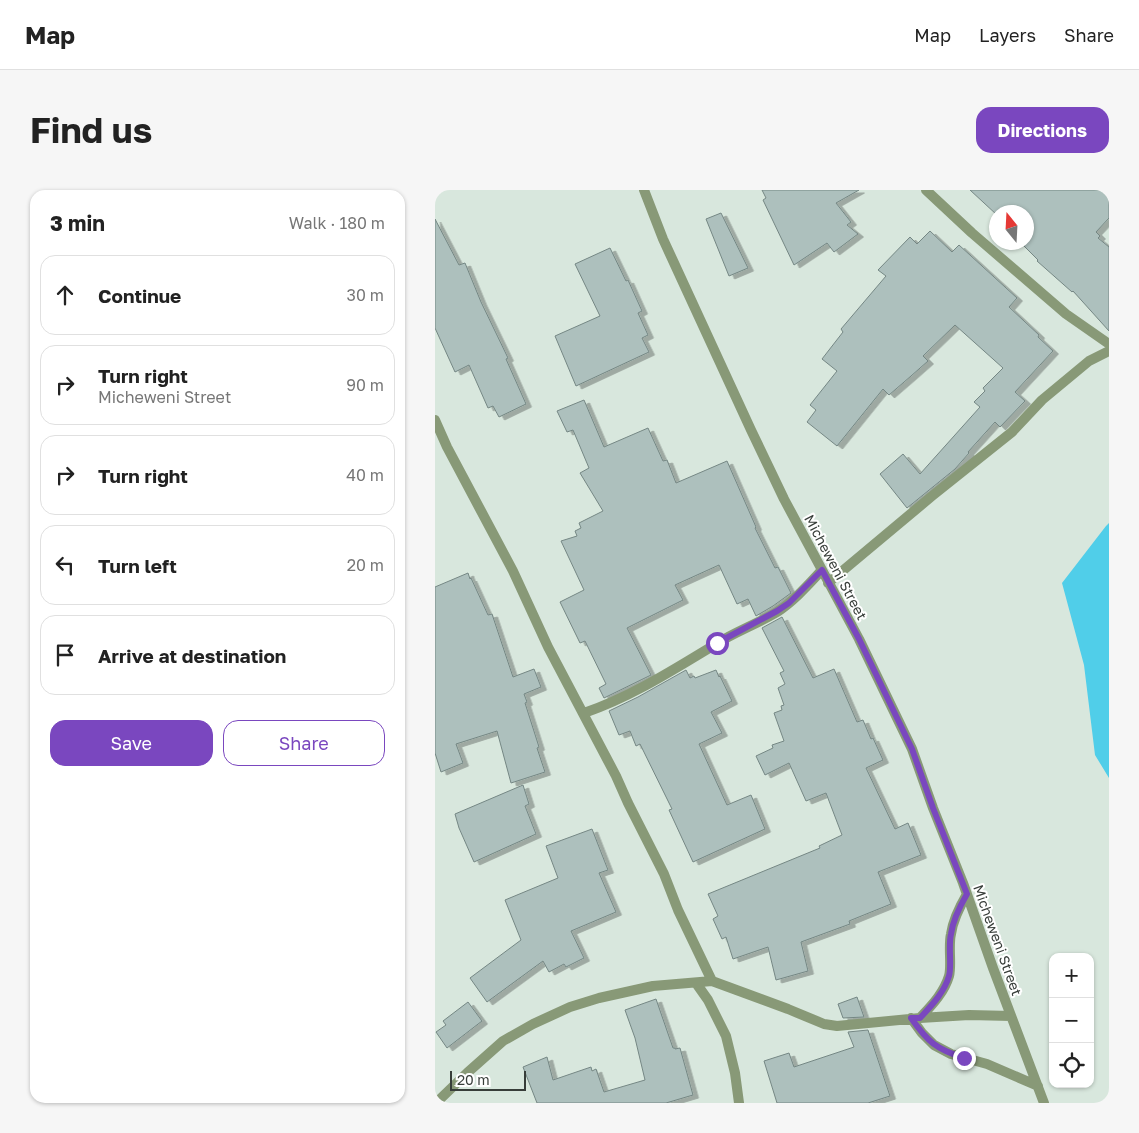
<!DOCTYPE html>
<meta charset="utf-8">
<style>
:root{--surface:#fff;--page:#f6f6f6;--text:#222;--muted:#767676;--line:#e0e0e0;--accent:#7a47bf}
body{margin:0;font-family:"Golos Text",sans-serif;background:var(--page);color:var(--text)}
.controls{position:absolute;right:15px;bottom:15px;display:grid;overflow:hidden;border-radius:10px;box-shadow:0 1px 4px #0004}
.controls button{width:45px;height:45px;display:grid;place-items:center;padding:0;border:0;border-bottom:1px solid var(--line);background:var(--surface);color:var(--text);font:25px sans-serif}
.compass{position:absolute;left:554px;top:15px;width:45px;height:45px;border-radius:50%;background:var(--surface);box-shadow:0 1px 4px #0004;rotate:342deg}
.scale{position:absolute;left:15px;bottom:12px;width:76px;box-sizing:border-box;padding-left:5px;border:2px solid #373d39;border-top:0;font-size:14px;line-height:18px;white-space:nowrap;color:#373d39;-webkit-text-stroke:4px #fff;paint-order:stroke}
.stop{position:absolute;width:15px;height:15px;margin:-11px;border:4px solid #7a47bf;border-radius:50%;background:#fff}
.stop.end{background:#7a47bf;border-color:#fff;box-shadow:0 1px 5px #0008}
.list{margin:0;padding:0;list-style:none}
h2{display:flex;justify-content:space-between;align-items:center;height:65px;margin:0;padding:0 20px;font-size:21px}
h2 small{font-size:16px;font-weight:400;color:var(--muted)}
.list li{display:grid;grid-template-columns:32px 1fr auto;gap:15px;align-items:center;box-sizing:border-box;height:80px;margin:0 10px 10px;padding:0 10px;border:1px solid var(--line);border-radius:15px}
.list b{display:block;font-size:19px;white-space:nowrap}
.list p{margin:0;font-size:16px;white-space:nowrap;color:var(--muted)}
.list em{font-size:16px;font-style:normal;color:var(--muted)}
.actions{display:flex;gap:10px;padding:15px 20px}
.actions a{flex:1;padding:11px 0;border:1px solid var(--accent);border-radius:15px;text-align:center;font-size:18px;color:var(--accent)}
.actions .main{background:var(--accent);color:#fff}
.icon{flex:none;width:28px;height:28px;fill:none;stroke:currentColor;stroke-width:2;stroke-linecap:round;stroke-linejoin:round}
.map{position:relative;flex:none;width:674px;height:913px;overflow:hidden;border-radius:15px}
header{display:flex;align-items:center;gap:30px;box-sizing:border-box;height:70px;padding:0 25px;background:var(--surface);border-bottom:1px solid var(--line)}
header strong{font-size:24px}
nav{display:flex;gap:28px;margin-inline-start:auto;font-size:18px}
.intro{display:flex;align-items:center;justify-content:space-between;box-sizing:border-box;height:120px;padding:0 30px}
h1{margin:0;font-size:35px}
.button{padding:12px 22px;border-radius:15px;background:var(--accent);color:#fff;font-size:18px;font-weight:700}
main{display:flex;gap:30px;padding:0 30px}
aside{flex:1;background:var(--surface);border-radius:15px;box-shadow:0 1px 4px #0004}
.map>svg:first-child{display:block}
.water{fill:#50cee9}
.building{fill:#adc0bd;stroke:#758784;filter:url(#shadow)}
.lines{fill:none;stroke-linecap:round;stroke-linejoin:round}
.street{stroke:#897;stroke-width:10}
.route{stroke:#7a47bf;stroke-width:6}
.labels{text-anchor:middle;dominant-baseline:central;stroke-width:4;stroke-linejoin:round;paint-order:stroke}
.street-label{font-size:14px;fill:#373d39;stroke:#fff}
</style>
<header>
<strong>Map</strong>
<nav><a>Map</a><a>Layers</a><a>Share</a></nav>
</header>
<div class="intro"><h1>Find us</h1><a class="button">Directions</a></div>
<main>
<aside>
<h2>3 min<small>Walk · 180 m</small></h2>
<ul class="list">
<li><svg class="icon" aria-label="ahead" viewBox="0 0 24 24"><path d="M12 20V5M6 11l6-6 6 6"/></svg><div><b>Continue</b></div><em>30 m</em></li>
<li><svg class="icon" aria-label="right" viewBox="0 0 24 24"><path d="M7 20v-9h11M14 6l5 5-5 5"/></svg><div><b>Turn right</b><p>Micheweni Street</p></div><em>90 m</em></li>
<li><svg class="icon" aria-label="right" viewBox="0 0 24 24"><path d="M7 20v-9h11M14 6l5 5-5 5"/></svg><div><b>Turn right</b></div><em>40 m</em></li>
<li><svg class="icon" aria-label="left" viewBox="0 0 24 24"><path d="M17 20v-9H6M10 6l-5 5 5 5"/></svg><div><b>Turn left</b></div><em>20 m</em></li>
<li><svg class="icon" aria-label="arrive" viewBox="0 0 24 24"><path d="M6 21V4h12l-3 4 3 4H6"/></svg><div><b>Arrive at destination</b></div></li>
</ul>
<div class="actions"><a class="main">Save</a><a>Share</a></div>
</aside>
<div class="map">
<svg width="674" height="913" viewBox="0 0 674 913">
<defs>
<filter id="shadow"><feDropShadow dx="5.5" dy="3" stdDeviation="0" flood-color="#0004"/></filter>
</defs>
<rect width="100%" height="100%" fill="#d8e7dd"/>
<path class="water" d="M674,333V588L660,565L649,475L627,393L671,336Z"/>
<path class="building" d="M327,0H424L401,13L416,32L412,35L423,44L399,62L392,53L359,75L328,10L331,8Z
M535,0H674V28L661,42L665,46L663,48L674,57V141L638,101L637,102L602,71L603,70L585,52H592V22H562V25Z
M286,23L313,78L294,86L271,29Z
M0,29L24,75L30,73L46,112L73,168L71,169L91,214L64,227L58,216L53,218L34,175L20,182L0,138Z
M495,41L517,62L524,55L582,108L574,117L604,145L603,147L618,161L580,202L590,211L565,237L560,232L533,262L534,263L520,279L472,318L445,284L468,264L485,284L545,217L539,212L550,201L548,198L568,178L520,135L488,166L493,171L476,186L454,205L448,199L402,256L372,232L381,220L375,215L402,181L387,169L408,142L406,139L451,86L443,80L475,47L482,54Z
M175,58L191,91L193,90L207,121L203,123L213,145L207,148L214,162L141,196L120,146L165,126L140,74Z
M149,210L169,257L213,238L228,271L232,270L241,293L292,271L321,337L320,338L340,378L343,377L356,403L338,416L321,426L313,409L302,414L284,375L240,395L248,410L192,438L216,485L169,508L164,498L171,494L150,451L145,453L125,412L149,400L126,351L142,346L140,341L146,338L144,333L168,321L145,283L154,278L138,240L132,242L122,221Z
M33,383L35,389L36,388L53,425L57,424L78,487L99,479L106,497L89,504L92,512L90,513L104,557L102,558L110,582L76,593L62,541L21,554L28,573L6,582L0,563V397Z
M347,427L378,488L399,479L422,532L428,530L436,549L438,548L448,570L431,578L460,639L473,633L486,665L443,682L456,714L414,731L415,734L366,752L373,781L341,790L333,757L298,769L291,747L287,749L278,729L283,726L273,704L385,658L384,656L407,645L391,603L371,611L354,573L330,585L321,566L338,558L337,555L349,551L339,523L347,520L346,516L349,515L343,498L350,494L345,483L349,481L327,438Z
M251,480L255,488L259,486L260,488L281,480L284,487L285,486L297,511L276,522L287,543L264,554L292,615L316,605L330,639L258,672L234,620L237,619L205,554L201,556L195,541L184,545L174,521L203,507Z
M88,595L94,614L90,616L101,644L39,672L24,638L20,624Z
M157,639L173,680L164,683L181,722L136,741L149,768L131,777L129,774L114,782L108,771L52,812L35,788L86,750L70,710L123,688L111,656Z
M422,807L429,827L408,828L403,814Z
M221,809L238,858H240V859L245,858L258,905L231,913H102L88,877L112,867L118,890L156,877L157,881L161,879L169,902L210,890L200,848L190,820Z
M33,812L47,831L12,858L1,842L11,835L8,831Z
M433,840L455,906L433,913H342L329,871L354,863L359,877L419,857L413,842Z"/>
<g class="lines">
<path class="street" d="M209,0L228,49L316,240L349,309L424,449L477,559L498,618L528,693L558,778L609,913
M491,0L537,43L631,124L674,154
M0,230L12,257L78,381L113,457L181,586L193,613L229,684L243,720L277,791L353,819L389,834L402,836L485,828L534,825L576,826
M393,393L497,306L577,242L607,210L654,171L674,161
M149,523C196,507 238,480 281,454C300,442 322,434 342,422C359,411 373,395 387,380
M261,793L273,810L291,846L300,883L304,913
M476,828L487,843L499,855L516,864L552,874L603,896
M485,828C496,816 509,803 514,786C517,776 513,756 516,744C518,729 525,716 532,704
M1,913L32,883L68,851L98,834L135,817L164,808L218,796L277,791"/>
</g>
<g class="lines">
<path class="route" d="M282,453L342,421L354,413L387,380L424,449L477,559L498,618L532,704C525,716 518,729 516,744C513,756 517,776 514,786C509,803 496,816 485,828H476C493,852 501,859 529,868"/>
</g>
<g class="labels">
<g class="street-label">
<text transform="translate(401 377) rotate(62)">Micheweni Street</text>
<text transform="translate(563 750) rotate(70)">Micheweni Street</text>
</g>
</g>
</svg>
<div class="controls">
<button>+</button>
<button>−</button>
<button><svg class="icon" aria-label="locate" viewBox="0 0 24 24"><circle cx="12" cy="12" r="6"/><path d="M12 2v4M12 18v4M2 12h4M18 12h4"/></svg></button>
</div>
<svg class="compass" viewBox="-18 -18 36 36"><path d="M0-13l5 13h-10z" fill="#e53935"/><path d="M0 13l5-13h-10z" fill="#767676"/></svg>
<div class="scale">20 m</div>
<div class="stop" style="left:282px;top:453px"></div>
<div class="stop end" style="left:529px;top:868px"></div>
</div>
</main>
